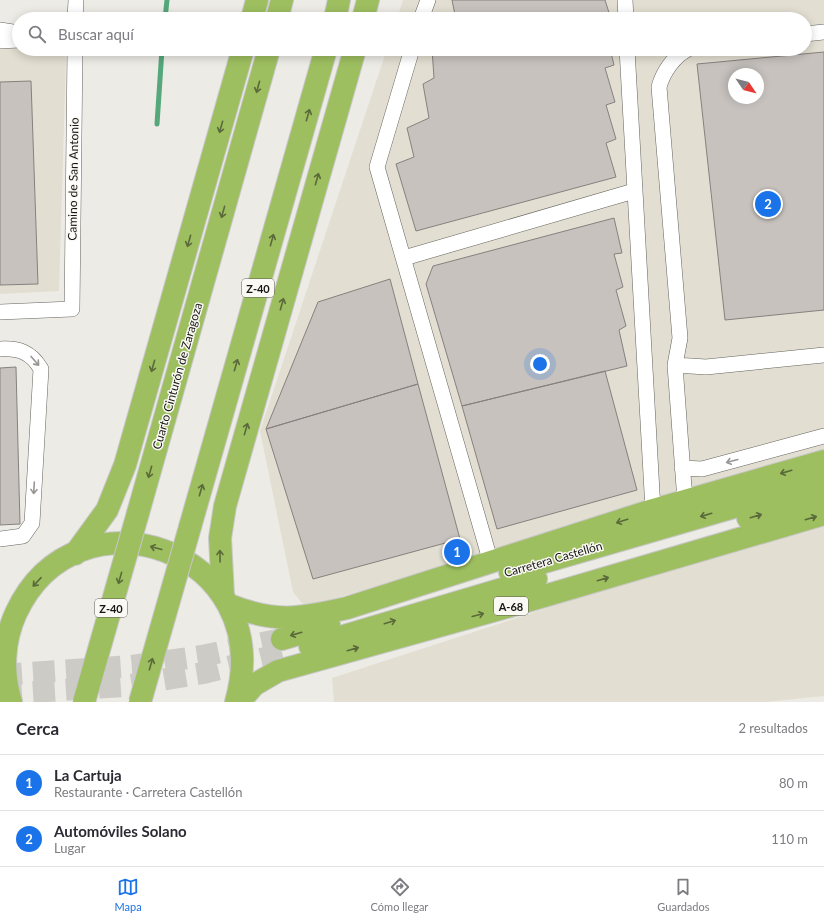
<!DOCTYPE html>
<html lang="es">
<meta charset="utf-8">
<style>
:root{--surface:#fff;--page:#f7f7f7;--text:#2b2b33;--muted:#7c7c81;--line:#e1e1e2;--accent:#1a73e8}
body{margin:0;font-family:Lato,sans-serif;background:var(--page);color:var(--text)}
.compass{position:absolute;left:728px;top:68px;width:36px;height:36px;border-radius:50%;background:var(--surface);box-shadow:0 2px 10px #0003;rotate:125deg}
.you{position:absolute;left:540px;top:364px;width:14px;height:14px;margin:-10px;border:3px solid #fff;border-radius:50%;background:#1a73e8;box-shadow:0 0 0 6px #1a73e833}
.badge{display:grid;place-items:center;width:26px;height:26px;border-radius:50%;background:var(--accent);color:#fff;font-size:13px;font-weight:700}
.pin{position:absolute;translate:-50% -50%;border:2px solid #fff;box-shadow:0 1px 4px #0006}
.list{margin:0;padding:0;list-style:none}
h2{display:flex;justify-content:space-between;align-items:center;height:52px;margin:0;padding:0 16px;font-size:17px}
h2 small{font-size:13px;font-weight:400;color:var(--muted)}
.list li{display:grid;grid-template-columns:26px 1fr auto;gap:12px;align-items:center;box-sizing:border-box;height:56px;padding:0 16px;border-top:1px solid var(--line)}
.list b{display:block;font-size:15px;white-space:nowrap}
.list p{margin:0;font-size:13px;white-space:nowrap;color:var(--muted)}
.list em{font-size:13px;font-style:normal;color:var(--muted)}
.icon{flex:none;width:22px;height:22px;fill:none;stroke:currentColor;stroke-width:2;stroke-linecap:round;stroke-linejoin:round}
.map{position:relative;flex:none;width:824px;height:702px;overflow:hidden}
.search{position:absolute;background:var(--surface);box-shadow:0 2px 10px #0003;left:12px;right:12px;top:12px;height:44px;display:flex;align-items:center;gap:10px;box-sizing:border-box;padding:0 14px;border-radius:22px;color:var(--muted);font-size:15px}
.sheet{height:164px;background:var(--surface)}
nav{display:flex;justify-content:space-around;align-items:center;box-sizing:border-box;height:56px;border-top:1px solid var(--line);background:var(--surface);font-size:11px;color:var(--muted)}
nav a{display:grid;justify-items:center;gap:2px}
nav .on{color:var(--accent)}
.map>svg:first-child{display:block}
.built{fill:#e2ded1;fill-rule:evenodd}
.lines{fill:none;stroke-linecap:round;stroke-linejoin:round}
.stream{stroke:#54a87a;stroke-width:5}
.building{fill:#c7c2be;stroke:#86817e;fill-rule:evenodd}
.motorway-tunnel{stroke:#cdcbc6;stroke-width:22;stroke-dasharray:22 11;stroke-linecap:butt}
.minor-casing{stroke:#64635e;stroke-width:16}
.motorway-casing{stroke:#c7c7c7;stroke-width:24}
.minor{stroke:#fff;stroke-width:15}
.motorway{stroke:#9ebf60;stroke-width:22}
.motorway-bridge-casing{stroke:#c7c7c7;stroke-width:24;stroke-linecap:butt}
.motorway-bridge{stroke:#9ebf60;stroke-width:22}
.oneway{stroke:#5a6a3a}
.oneway2{stroke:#979695}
.labels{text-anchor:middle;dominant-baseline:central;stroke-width:3;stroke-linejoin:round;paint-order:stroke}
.shield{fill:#faf9f3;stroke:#5b5a57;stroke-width:1}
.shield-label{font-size:11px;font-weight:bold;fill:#171614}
.street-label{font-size:12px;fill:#171614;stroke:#faf9f3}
</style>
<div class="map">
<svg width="824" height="702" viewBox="0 0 824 702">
<rect width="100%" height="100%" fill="#edebe5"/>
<path class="built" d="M403,0H824V456L305,607L293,592L260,431L387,49H805V19H397ZM734,74H758V98H734Z
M0,25L19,31V49H52L66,57L59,291L0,294Z
M824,526V696L765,702H334L332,678L754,541Z"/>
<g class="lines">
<path class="stream" d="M165,19L167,0
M157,124L162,49"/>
</g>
<path class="building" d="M452,0H605L611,19H443L455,15Z
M432,49H610L614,65L605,68L615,102L606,105L616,139L606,143L616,177L416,231L396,164L414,157L407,128L429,118L423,84L434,78Z
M824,52V310L725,320L697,64ZM734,74H758V98H734Z
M31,81L38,284L0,285V82Z
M614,218L622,253L614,254L623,287L616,290L626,326L619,330L627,366L462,406L426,284L433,266Z
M390,279L418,384L266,429L318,302Z
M16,367L20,524L0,525V368Z
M605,371L637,490L497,529L462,406Z
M418,384L460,539L313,579L266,429Z"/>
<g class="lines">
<path class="motorway-tunnel" d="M0,675L132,666L202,656L282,639
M0,694L124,686L203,673L286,653"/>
<g class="minor-casing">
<path id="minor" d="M625,0L626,19
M75,19L76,0
M421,19L428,0
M0,30L19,33
M805,34L824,32
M0,41L19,40
M412,49L377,167L491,563
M627,49L653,510
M404,258L634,191
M0,312L72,309L75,49
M0,349C19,348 31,352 41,369L32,523L23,536L0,539
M675,365L706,367L824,355
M682,468L702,469L824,436
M685,501L675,365L680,338L659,87C663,72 674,56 688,49"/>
</g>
<g class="motorway-casing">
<path id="motorway" d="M252,19L257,0
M277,19L282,0
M335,19L339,0
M363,19L368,0
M138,513L269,49
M748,518L824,497
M190,527L326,49
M75,554L107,510L125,465L243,49
M510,572L824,481
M223,595L220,538L225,506L355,49
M229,605C275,623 299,619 347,608L653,510L824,461
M282,639L329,625
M310,646L536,579
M11,702C2,673 3,641 16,613C77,481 279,550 236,702
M239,702L254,685L278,671L500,609L824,514"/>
</g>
<use href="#minor" class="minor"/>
<use href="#motorway" class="motorway"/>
<g class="motorway-bridge-casing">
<path id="motorway-bridge" d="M84,702L138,513
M140,702L190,527"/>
</g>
<use href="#motorway-bridge" class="motorway-bridge"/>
</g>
<defs><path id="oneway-shaft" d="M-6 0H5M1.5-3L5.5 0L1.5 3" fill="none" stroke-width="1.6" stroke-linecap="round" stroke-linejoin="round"/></defs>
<g class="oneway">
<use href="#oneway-shaft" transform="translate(258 87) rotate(105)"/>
<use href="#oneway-shaft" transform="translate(308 115) rotate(-74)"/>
<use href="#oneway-shaft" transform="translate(221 127) rotate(106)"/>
<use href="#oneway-shaft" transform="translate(317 179) rotate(-74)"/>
<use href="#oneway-shaft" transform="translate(223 212) rotate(106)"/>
<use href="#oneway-shaft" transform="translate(272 240) rotate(-74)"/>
<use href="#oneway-shaft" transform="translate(189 241) rotate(106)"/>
<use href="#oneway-shaft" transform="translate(282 304) rotate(-74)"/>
<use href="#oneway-shaft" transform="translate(236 365) rotate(-74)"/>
<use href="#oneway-shaft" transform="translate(153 366) rotate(106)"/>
<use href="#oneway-shaft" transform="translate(246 429) rotate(-74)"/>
<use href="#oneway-shaft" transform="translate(150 472) rotate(106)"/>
<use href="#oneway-shaft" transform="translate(786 472) rotate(164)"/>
<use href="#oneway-shaft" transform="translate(201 490) rotate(-74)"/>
<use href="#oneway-shaft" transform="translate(706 515) rotate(164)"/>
<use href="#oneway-shaft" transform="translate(756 516) rotate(-16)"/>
<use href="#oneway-shaft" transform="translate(811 518) rotate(-16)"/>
<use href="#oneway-shaft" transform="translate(622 521) rotate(162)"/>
<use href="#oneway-shaft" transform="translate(156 548) rotate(-165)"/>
<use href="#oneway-shaft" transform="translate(220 556) rotate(-91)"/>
<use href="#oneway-shaft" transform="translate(120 578) rotate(106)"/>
<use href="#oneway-shaft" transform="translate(603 579) rotate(-16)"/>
<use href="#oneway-shaft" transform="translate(37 582) rotate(133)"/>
<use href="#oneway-shaft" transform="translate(478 615) rotate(-15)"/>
<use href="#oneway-shaft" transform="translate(390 622) rotate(-17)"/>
<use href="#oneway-shaft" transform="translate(296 634) rotate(164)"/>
<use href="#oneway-shaft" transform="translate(353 649) rotate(-16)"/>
<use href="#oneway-shaft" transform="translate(151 664) rotate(-74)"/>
</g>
<g class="oneway2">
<use href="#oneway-shaft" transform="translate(35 361) rotate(49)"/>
<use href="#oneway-shaft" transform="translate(732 461) rotate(165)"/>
<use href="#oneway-shaft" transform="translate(34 488) rotate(93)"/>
</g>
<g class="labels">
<g class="shield">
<rect x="242" y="279" width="32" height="18" rx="3"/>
<rect x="494" y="597" width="34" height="18" rx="3"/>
<rect x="95" y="599" width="32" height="18" rx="3"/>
</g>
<g class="shield-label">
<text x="258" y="288">Z-40</text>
<text x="511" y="606">A-68</text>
<text x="111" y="608">Z-40</text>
</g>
<g class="street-label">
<text transform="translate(73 179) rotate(-89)">Camino de San Antonio</text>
<text transform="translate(177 376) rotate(-74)">Cuarto Cinturón de Zaragoza</text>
<text transform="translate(553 559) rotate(-16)">Carretera Castellón</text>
</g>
</g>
</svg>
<svg class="compass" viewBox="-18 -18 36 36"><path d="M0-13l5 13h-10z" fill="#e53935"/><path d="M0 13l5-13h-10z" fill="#7c7c81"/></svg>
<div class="you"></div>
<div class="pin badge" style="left:457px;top:552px">1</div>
<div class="pin badge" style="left:768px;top:204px">2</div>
<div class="search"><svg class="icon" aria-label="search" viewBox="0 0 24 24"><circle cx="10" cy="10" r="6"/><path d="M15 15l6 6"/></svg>Buscar aquí</div>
</div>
<section class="sheet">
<h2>Cerca<small>2 resultados</small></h2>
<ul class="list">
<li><span class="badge">1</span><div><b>La Cartuja</b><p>Restaurante · Carretera Castellón</p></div><em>80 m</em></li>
<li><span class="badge">2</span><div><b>Automóviles Solano</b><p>Lugar</p></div><em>110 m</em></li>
</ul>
</section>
<nav>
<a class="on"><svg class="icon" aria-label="map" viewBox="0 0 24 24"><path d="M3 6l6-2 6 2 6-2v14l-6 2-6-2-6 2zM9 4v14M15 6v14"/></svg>Mapa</a>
<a><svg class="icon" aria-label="directions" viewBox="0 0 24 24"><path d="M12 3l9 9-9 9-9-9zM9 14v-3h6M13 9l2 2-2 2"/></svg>Cómo llegar</a>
<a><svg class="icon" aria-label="saved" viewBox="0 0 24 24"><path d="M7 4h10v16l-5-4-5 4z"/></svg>Guardados</a>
</nav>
